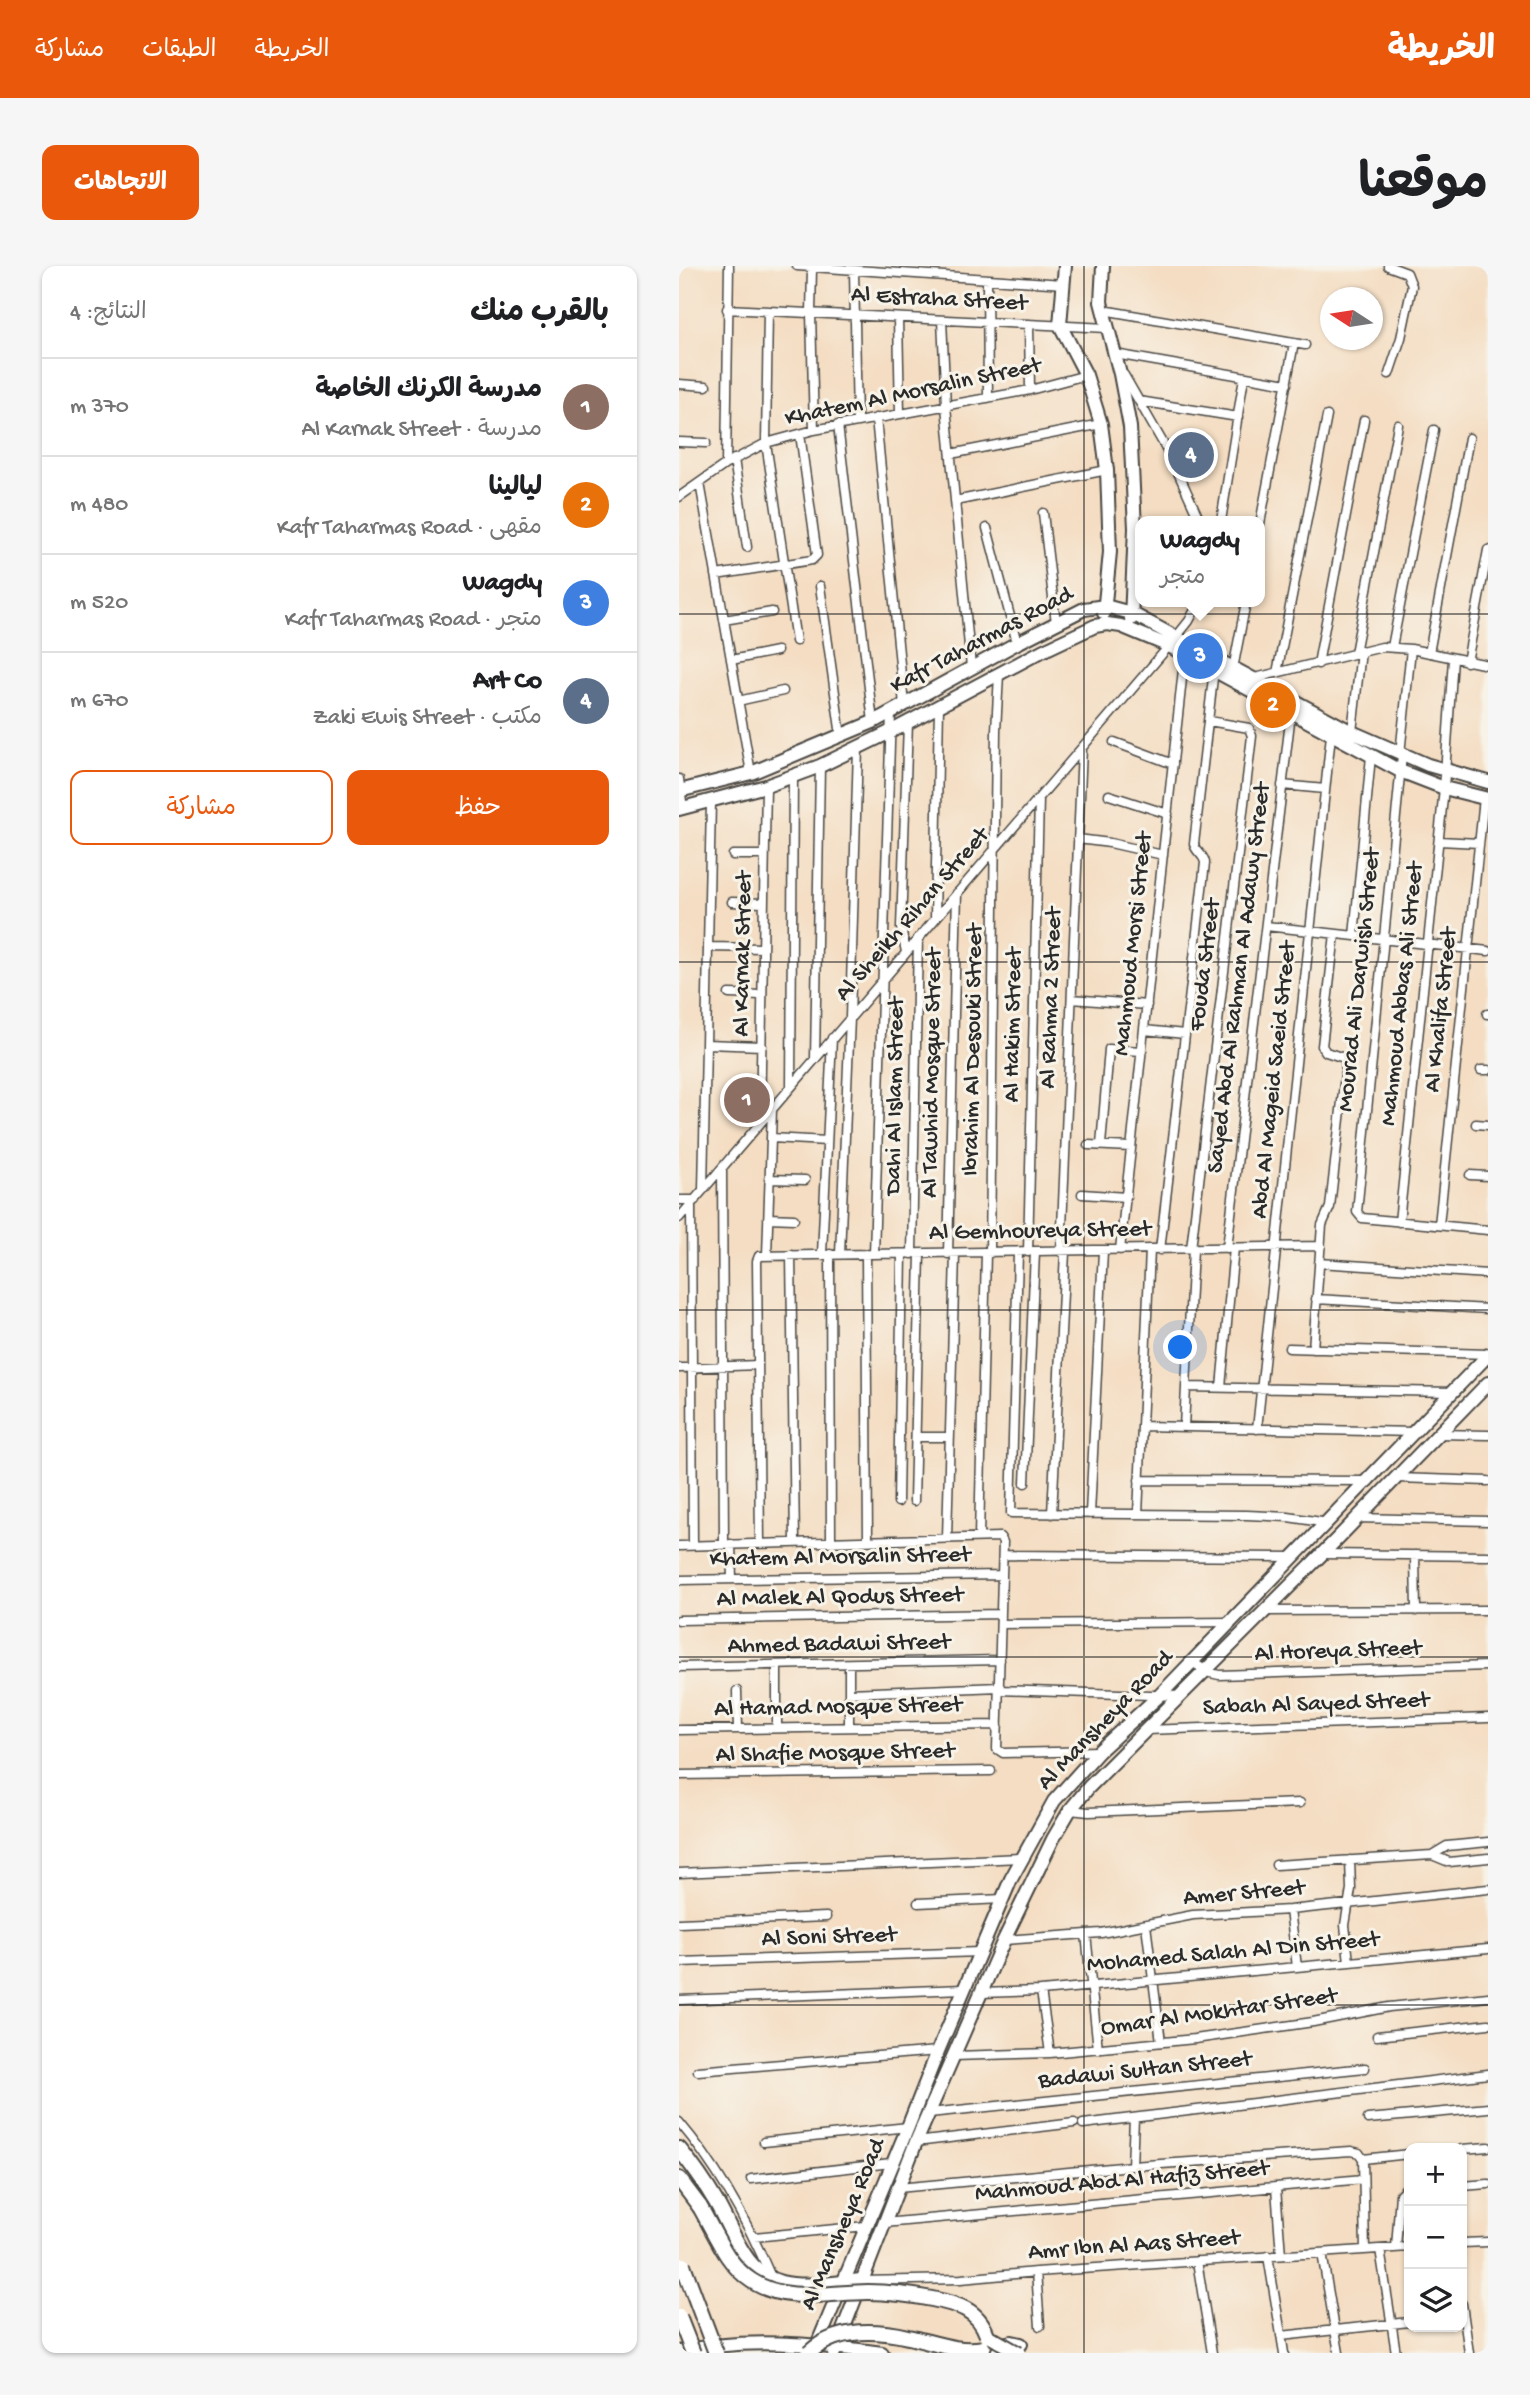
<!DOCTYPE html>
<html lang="ar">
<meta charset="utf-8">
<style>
:root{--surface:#fff;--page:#f6f6f6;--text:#202124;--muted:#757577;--line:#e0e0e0;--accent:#ea580c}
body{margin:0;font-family:"Gochi Hand","Playpen Sans Arabic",sans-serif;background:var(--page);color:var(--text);direction:rtl}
.controls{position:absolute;right:21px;bottom:21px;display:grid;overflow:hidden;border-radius:14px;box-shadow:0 2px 5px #0004}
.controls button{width:63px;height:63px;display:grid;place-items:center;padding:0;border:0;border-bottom:2px solid var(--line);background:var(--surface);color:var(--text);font:35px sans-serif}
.compass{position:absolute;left:641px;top:21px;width:63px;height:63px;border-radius:50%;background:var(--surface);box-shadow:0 2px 5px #0004;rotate:282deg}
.you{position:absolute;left:502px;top:1082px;width:24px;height:24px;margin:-18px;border:5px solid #fff;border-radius:50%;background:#1a73e8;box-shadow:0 0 0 10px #1a73e833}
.badge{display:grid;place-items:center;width:46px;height:46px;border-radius:50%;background:var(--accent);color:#fff;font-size:23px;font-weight:700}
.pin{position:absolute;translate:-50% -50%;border:4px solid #fff;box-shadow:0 2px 7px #0006}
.popup{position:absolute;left:456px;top:250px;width:130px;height:91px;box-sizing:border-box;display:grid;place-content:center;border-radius:14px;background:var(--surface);filter:drop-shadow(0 2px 5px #0005);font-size:23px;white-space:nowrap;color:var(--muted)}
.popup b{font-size:26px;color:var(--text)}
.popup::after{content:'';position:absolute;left:50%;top:100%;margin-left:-14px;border:14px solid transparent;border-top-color:var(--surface)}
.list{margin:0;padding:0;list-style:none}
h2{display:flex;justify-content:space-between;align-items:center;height:91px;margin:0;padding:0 28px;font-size:30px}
h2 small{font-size:23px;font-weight:400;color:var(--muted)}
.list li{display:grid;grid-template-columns:46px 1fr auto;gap:21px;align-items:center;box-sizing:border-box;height:98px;padding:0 28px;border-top:2px solid var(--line)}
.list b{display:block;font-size:26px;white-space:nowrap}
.list p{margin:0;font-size:23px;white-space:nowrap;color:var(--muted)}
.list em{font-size:23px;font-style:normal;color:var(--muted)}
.actions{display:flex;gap:14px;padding:21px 28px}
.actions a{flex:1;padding:16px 0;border:2px solid var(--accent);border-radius:14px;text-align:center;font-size:24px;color:var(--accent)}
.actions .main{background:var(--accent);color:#fff}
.icon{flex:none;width:38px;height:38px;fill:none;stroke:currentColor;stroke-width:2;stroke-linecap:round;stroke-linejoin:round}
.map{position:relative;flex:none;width:809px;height:2087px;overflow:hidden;direction:ltr;border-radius:14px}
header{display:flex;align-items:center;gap:42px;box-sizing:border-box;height:98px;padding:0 35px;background:var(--accent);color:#fff}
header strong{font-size:33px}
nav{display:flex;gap:38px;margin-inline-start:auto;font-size:24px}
.intro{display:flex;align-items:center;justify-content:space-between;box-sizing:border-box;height:168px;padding:0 42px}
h1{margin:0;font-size:49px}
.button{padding:18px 32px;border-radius:14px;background:var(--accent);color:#fff;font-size:24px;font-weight:700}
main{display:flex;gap:42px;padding:0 42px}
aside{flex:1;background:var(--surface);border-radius:14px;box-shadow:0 2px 5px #0004}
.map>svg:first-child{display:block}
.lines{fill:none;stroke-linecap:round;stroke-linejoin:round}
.street-casing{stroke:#494642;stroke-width:11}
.secondary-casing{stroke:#494642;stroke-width:16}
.highway-casing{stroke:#494642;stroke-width:18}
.street{stroke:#fff;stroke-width:8}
.secondary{stroke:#fff;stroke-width:12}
.highway{stroke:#fff;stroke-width:14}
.primary-bridge-casing{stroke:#494642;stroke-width:16;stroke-linecap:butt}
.highway-bridge-casing{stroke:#494642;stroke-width:18;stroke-linecap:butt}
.primary-bridge{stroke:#fff;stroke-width:12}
.highway-bridge{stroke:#fff;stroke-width:14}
.grid{fill:none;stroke:#2b2b2b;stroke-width:2;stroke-opacity:0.55}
.labels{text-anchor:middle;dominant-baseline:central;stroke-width:6;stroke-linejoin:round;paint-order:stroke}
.street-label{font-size:24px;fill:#2b2b2b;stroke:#f7f3e8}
</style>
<header>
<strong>الخريطة</strong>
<nav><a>الخريطة</a><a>الطبقات</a><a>مشاركة</a></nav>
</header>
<div class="intro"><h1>موقعنا</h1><a class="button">الاتجاهات</a></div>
<main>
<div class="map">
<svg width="809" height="2087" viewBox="0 0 809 2087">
<rect width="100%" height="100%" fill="#f7f3e8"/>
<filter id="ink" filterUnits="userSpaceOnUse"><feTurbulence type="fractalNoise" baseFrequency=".0143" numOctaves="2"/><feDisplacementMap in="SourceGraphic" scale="14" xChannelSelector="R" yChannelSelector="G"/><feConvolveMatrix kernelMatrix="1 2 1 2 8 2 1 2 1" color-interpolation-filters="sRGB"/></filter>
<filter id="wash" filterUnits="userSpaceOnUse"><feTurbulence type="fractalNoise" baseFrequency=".00686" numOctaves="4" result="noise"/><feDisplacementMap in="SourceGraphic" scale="28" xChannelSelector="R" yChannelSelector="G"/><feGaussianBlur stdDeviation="1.57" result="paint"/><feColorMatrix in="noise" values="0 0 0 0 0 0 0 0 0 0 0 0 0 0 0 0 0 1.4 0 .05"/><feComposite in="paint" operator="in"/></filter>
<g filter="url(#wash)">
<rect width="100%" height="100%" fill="#f4ddc2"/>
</g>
<g filter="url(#ink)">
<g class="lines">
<g class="street-casing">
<path id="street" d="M118,0L385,18
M709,0L728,7L733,20L722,72L710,108
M133,2L132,47L135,164
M175,5L178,156
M308,14L309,132
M48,43L428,62
M424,44L626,79
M89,45L87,177L117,375
M219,52L221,148
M263,54L267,140L292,401
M350,58L351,124
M436,88L608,118
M445,109L492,191L521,255
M0,118L27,120
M460,135L559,151
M197,152L225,439
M159,159L194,456
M0,176L27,177
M272,188L422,158
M55,193L68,281
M47,198L50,0
M21,217L72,507
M0,231L47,198L87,177L135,164L351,124L407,109
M276,235L428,204
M364,247L377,357
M542,255L565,111
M308,262L338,377
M580,263L615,77
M37,309L133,294L138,289L121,168
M141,320L162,470
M45,354L93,346
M713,381L755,164
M676,387L719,159
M750,387L790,172
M52,394L98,385
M788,396L809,284
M639,398L685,154
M554,403L567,336
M598,407L648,150
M576,412L703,381L732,383L809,399
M59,435L104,425
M673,466L682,385
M435,476L494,498
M721,488L732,383
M723,489L678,946L683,952L809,964
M0,513L4,543
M603,519L646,523
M430,529L489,548
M399,573L431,577L484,589
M760,575L800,577
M54,589H85
M53,636L85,637
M256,653L260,440
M587,660L809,685
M675,670L692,490
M29,681L84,682
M227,686L222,662L229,456
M50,728L83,729
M393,733L468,739
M808,748H809
M465,764L506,768
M27,778L83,780
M136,793L141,500
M802,804H809
M112,820L114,510
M81,857L87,520
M797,858L809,859
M92,872L148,875
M409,879L452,881
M422,879L430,783L463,785
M43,902L45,1278
M791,909L809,910
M90,913L126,914
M24,924L32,536
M403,928L447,931
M0,934H16
M12,938L14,1279
M0,952L490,380L510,355L520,336
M89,952L115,953
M720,956L765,522L774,393
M760,959L805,532
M548,982L612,447
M512,983L573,470L570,462L530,455
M441,984L506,385
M481,984L526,597C525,588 517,587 515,578L535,403
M349,986L360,532
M382,986L403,482
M311,987L317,465L320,408
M339,987L332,1247L568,1249L609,1251L649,1257
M143,988L153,772
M151,988L152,1275
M161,988L171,752L179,482
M187,988L189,1274
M195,988L212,446
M233,988L239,672
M269,988L278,627
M88,989L93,843
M112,989L116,1276
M640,997L809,1008
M637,1033L809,1043
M610,1082L809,1088
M634,1083L643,959L651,941L667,800L665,792L647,786L643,780L656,668
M0,1102L79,1099
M507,1121L774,1126
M542,1121L555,982
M463,1160L736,1166
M505,1161L514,983
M578,1163L652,469
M759,1168L809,1169
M237,1171H271
M718,1212L809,1215
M460,1214L690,1215
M346,1217L356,986
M235,1235L241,988
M219,1236L223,988
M373,1248L386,986
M411,1248L424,985
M459,1248L471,984
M677,1252L809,1255
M300,1271L307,987
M268,1272L276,988
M81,1277L78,995L80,990L642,980
M52,1278L53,1313
M0,1280L321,1271L324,1276L318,1483L324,1487L420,1485
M644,1288L809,1290
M324,1289L615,1291
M736,1289L737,1345
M0,1314L323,1309
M586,1345L809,1344
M0,1354L322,1348
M322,1358L551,1356
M513,1396L531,1407L540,1409L809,1400
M170,1398V1461
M0,1401L321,1394
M320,1424L501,1430
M58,1425L59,1463
M170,1427L321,1421
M98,1462V1399
M0,1464L319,1459
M467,1464L809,1452
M0,1509L312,1505
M391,1544L410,1546L621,1537
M753,1589L768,1580L809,1576
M597,1599L753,1589L770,1596L809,1592
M0,1607L342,1592
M239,1637L324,1633
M611,1644L618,1701
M0,1657L147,1651
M467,1659L482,1776
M407,1668L419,1783
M325,1674L422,1667L514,1649L611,1644L809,1623
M0,1696L301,1686
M670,1696L666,1659L672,1623L671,1594
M362,1725L371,1787
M302,1727L362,1725L809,1683
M0,1734L285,1723
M698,1770L809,1758
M275,1790L371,1787L516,1773L634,1756L710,1741L809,1731
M19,1805L259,1785
M250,1847L686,1802
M689,1853L809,1842
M0,1856C40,1903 68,1954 92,2011
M404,1858L809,1808
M85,1876L229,1861
M237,1876L395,1857
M783,1883L809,1881
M684,1893L686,1984
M684,1893L730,1888
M453,1900L455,1852
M72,1913L212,1897
M783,1920L809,1918
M219,1922L453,1900L672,1885L680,1887L684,1893
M597,1922L602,1989
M205,1957L684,1913
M75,1971L187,1960
M783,1977L809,1976
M717,1982L721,1928L726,1923L730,1922
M701,1983L717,2087
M643,1987L660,2087
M589,1990L605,2087
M518,1995L533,2087
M357,2006L361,2060
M183,2015L282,2013L357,2006L730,1981
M783,2038L790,2087
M602,2070L730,2056"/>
</g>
<g class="secondary-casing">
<path id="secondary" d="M386,0L381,59L407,109L422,158L428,204L431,286L425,347
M424,0L422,36L441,108L451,161L456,262L452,353
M0,525L72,507L194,456L338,377L405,343L426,340L452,347L673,466L749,499L809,516
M0,543L87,520L141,500L211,466L363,385L416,360L428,358L442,360L490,380L721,505L765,522L809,533
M136,2084L229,1861L259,1785L332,1613L375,1535L420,1485L481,1429L809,1089
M0,2086C65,2071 137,2078 203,2087
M155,2087L237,1876L325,1674L374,1573L391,1544L410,1521L657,1274L809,1117
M318,2087L322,2078L333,2076L342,2078"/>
</g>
<g class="highway-casing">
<path id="highway" d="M0,1883C14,1900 26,1917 37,1936C55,1966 64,2007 102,2017C127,2023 157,2017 183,2015
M0,1913L21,1941"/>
</g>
<use href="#street" class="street"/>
<use href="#secondary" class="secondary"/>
<use href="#highway" class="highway"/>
<g class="primary-bridge-casing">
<path id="primary-bridge" d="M308,2069L340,2087"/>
</g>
<g class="highway-bridge-casing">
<path id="highway-bridge" d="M21,1941C36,1967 48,1999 73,2015C108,2038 151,2026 189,2026C211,2026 232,2029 253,2033C278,2038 299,2043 308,2069
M4,1999L37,2087
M0,2051L14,2087
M130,2087C157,2062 194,2063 229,2071C254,2076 278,2087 304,2082"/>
</g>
<use href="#primary-bridge" class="primary-bridge"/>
<use href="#highway-bridge" class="highway-bridge"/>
</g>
</g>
<path class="grid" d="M405,0V2087M0,348H809M0,696H809M0,1044H809M0,1391H809M0,1739H809"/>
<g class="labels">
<g class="street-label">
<text transform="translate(260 34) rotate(3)">Al Estraha Street</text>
<text transform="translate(234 127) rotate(-12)">Khatem Al Morsalin Street</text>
<text transform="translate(303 375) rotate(-28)">Kafr Taharmas Road</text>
<text transform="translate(234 649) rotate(-49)">Al Sheikh Rihan Street</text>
<text transform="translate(455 678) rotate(-84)">Mahmoud Morsi Street</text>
<text transform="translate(65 688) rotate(-89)">Al Karnak Street</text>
<text transform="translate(527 699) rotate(-83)">Fouda Street</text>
<text transform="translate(561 712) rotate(-83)">Sayed Abd Al Rahman Al Adawy Street</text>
<text transform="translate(681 714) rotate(-84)">Mourad Ali Darwish Street</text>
<text transform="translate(724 728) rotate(-84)">Mahmoud Abbas Ali Street</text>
<text transform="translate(373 732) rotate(-88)">Al Rahma 2 Street</text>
<text transform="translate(763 744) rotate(-84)">Al Khalifa Street</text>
<text transform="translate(335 759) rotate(-89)">Al Hakim Street</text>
<text transform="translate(295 784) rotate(-89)">Ibrahim Al Desouki Street</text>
<text transform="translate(254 807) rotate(-89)">Al Tawhid Mosque Street</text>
<text transform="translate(596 814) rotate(-84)">Abd Al Mageid Saeid Street</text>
<text transform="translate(217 830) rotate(-89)">Dahi Al Islam Street</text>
<text transform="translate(361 966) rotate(-1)">Al Gemhoureya Street</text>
<text transform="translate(161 1292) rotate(-1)">Khatem Al Morsalin Street</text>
<text transform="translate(161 1332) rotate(-1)">Al Malek Al Qodus Street</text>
<text transform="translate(160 1379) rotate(-1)">Ahmed Badawi Street</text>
<text transform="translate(659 1386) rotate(-2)">Al Horeya Street</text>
<text transform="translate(637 1439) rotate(-2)">Sabah Al Sayed Street</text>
<text transform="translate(159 1442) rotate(-1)">Al Hamad Mosque Street</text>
<text transform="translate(427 1455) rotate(-46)">Al Mansheya Road</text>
<text transform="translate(156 1488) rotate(-1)">Al Shafie Mosque Street</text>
<text transform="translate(565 1628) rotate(-5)">Amer Street</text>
<text transform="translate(150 1672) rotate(-2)">Al Soni Street</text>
<text transform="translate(554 1687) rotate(-5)">Mohamed Salah Al Din Street</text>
<text transform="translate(540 1747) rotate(-8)">Omar Al Mokhtar Street</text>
<text transform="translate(466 1805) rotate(-6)">Badawi Sultan Street</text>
<text transform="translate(443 1916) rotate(-5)">Mahmoud Abd Al Hafiz Street</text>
<text transform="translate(165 1959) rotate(-67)">Al Mansheya Road</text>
<text transform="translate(455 1980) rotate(-4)">Amr Ibn Al Aas Street</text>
</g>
</g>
</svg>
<div class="controls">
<button>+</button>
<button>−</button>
<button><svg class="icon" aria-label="layers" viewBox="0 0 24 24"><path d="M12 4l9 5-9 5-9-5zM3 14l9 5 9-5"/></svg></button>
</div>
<svg class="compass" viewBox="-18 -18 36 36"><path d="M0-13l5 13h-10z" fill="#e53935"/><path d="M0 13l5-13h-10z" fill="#757577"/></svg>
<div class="you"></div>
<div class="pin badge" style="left:68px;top:834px;background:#8d6e63">1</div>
<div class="pin badge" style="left:594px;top:439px;background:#e8710a">2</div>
<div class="pin badge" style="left:521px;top:390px;background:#3f7fe0">3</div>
<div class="popup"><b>Wagdy</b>متجر</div>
<div class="pin badge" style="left:512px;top:189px;background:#5c6f8a">4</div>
</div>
<aside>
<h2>بالقرب منك<small>النتائج: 4</small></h2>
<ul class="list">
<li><span class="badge" style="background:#8d6e63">1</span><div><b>مدرسة الكرنك الخاصة</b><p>مدرسة · Al Karnak Street</p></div><em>370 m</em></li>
<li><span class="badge" style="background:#e8710a">2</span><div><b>ليالينا</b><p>مقهى · Kafr Taharmas Road</p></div><em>480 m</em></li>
<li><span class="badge" style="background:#3f7fe0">3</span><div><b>Wagdy</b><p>متجر · Kafr Taharmas Road</p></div><em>520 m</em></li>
<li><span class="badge" style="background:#5c6f8a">4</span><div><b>Art Co</b><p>مكتب · Zaki Ewis Street</p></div><em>670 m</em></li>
</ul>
<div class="actions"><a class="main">حفظ</a><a>مشاركة</a></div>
</aside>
</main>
